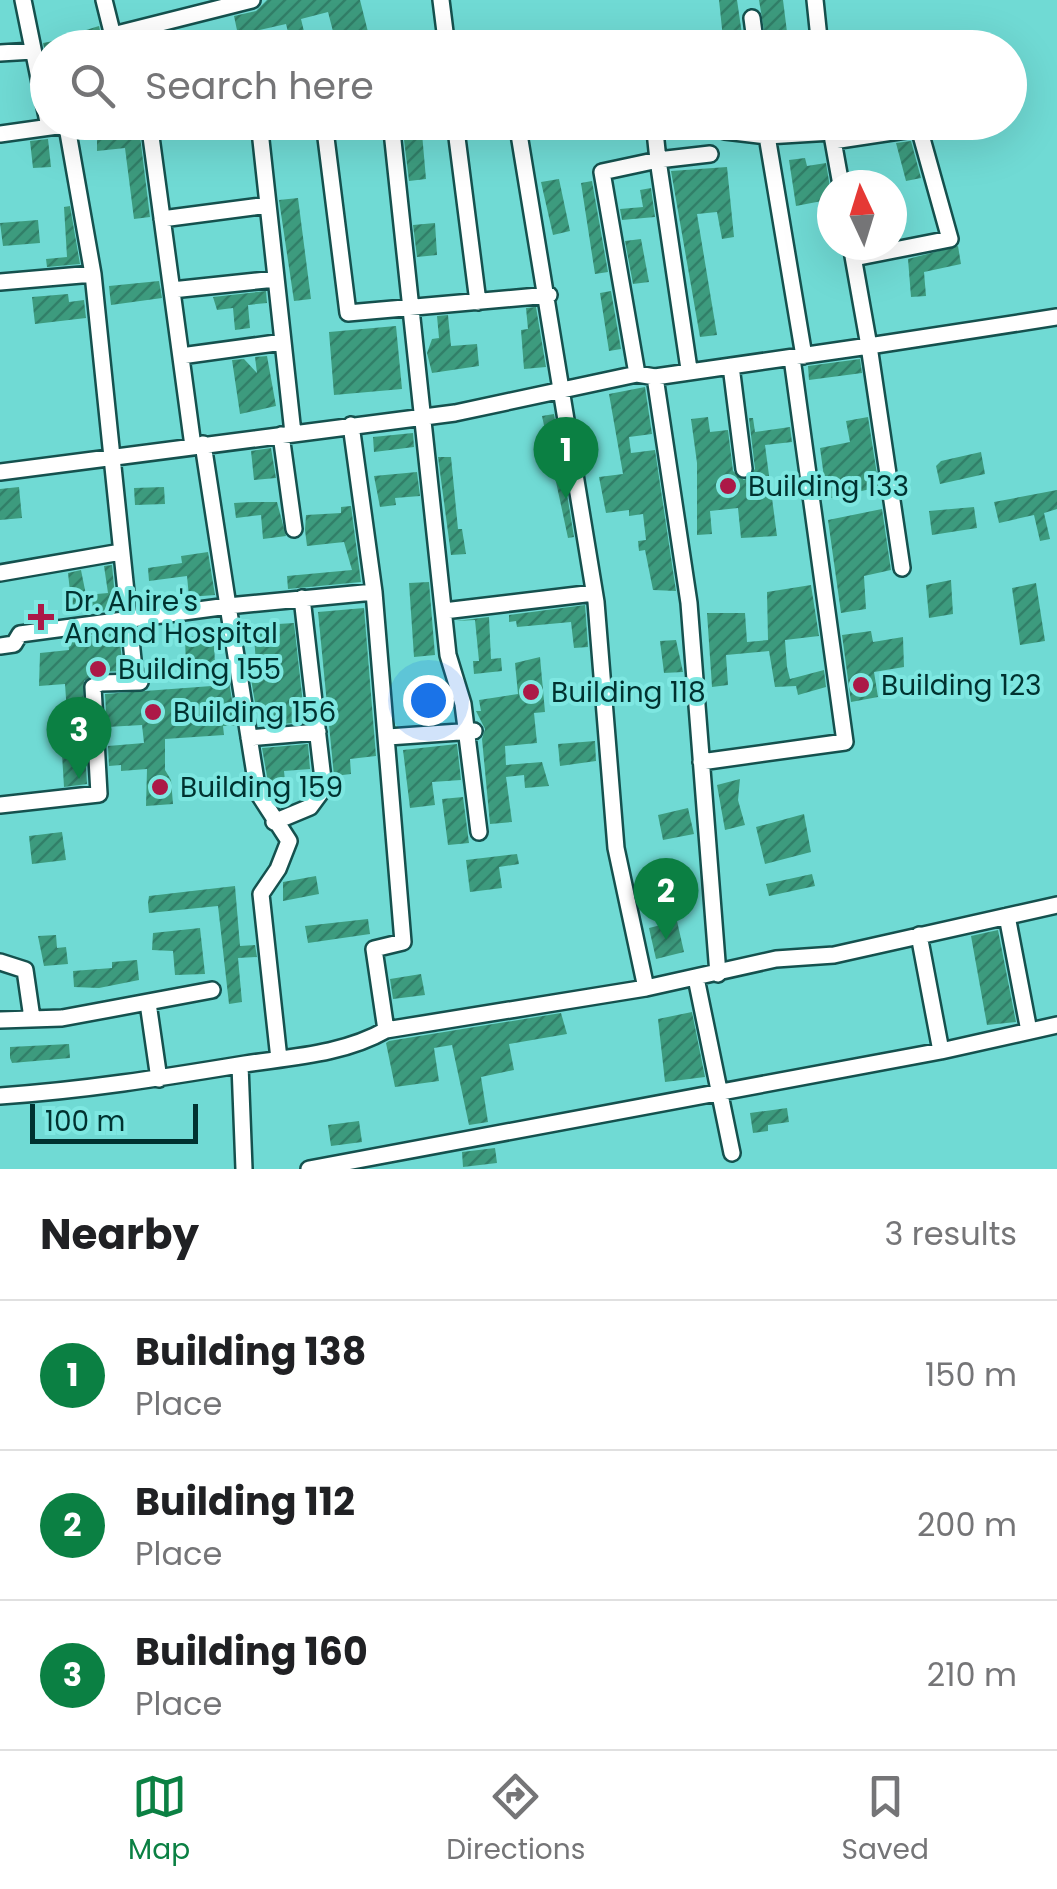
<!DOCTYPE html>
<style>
:root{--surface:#fff;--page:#f2f2f2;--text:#202124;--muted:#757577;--line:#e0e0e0;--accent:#0b8043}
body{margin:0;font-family:Poppins,sans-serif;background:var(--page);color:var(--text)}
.compass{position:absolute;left:817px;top:170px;width:90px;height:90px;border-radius:50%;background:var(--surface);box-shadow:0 10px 40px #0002;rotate:356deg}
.scale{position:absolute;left:30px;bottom:25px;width:168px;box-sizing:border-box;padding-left:10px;border:5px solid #003230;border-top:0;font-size:28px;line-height:35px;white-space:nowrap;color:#003230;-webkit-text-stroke:8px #7ee7e1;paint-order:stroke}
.you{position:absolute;left:428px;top:700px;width:35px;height:35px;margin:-25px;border:8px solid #fff;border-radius:50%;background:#1a73e8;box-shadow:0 0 0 15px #1a73e833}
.badge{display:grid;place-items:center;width:65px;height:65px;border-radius:50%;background:var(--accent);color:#fff;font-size:32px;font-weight:700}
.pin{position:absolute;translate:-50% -82px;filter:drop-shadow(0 2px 5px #0008)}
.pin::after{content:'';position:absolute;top:52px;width:35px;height:30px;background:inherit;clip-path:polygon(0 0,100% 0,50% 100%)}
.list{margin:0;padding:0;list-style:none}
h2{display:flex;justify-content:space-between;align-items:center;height:130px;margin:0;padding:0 40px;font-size:42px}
h2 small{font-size:32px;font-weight:400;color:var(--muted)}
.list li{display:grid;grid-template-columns:65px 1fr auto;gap:30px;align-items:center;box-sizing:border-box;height:150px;padding:0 40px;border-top:2px solid var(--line)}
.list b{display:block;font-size:38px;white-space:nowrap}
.list p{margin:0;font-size:32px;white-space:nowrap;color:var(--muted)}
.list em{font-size:32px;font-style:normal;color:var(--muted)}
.icon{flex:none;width:55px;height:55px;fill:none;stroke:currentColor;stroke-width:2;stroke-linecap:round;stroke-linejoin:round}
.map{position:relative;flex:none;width:1057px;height:1169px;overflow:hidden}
.search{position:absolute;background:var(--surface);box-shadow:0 10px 40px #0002;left:30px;right:30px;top:30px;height:110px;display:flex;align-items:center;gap:25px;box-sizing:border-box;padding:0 35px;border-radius:55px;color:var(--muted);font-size:38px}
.sheet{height:580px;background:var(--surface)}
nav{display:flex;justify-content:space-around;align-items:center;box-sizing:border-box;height:140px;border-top:2px solid var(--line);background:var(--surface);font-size:28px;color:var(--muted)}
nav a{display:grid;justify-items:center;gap:5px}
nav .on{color:var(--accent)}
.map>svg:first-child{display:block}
.building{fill:url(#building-hatch)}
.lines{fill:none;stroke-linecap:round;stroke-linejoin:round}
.minor-casing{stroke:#15514e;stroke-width:20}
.minor{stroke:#fff;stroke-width:15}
.poi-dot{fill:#ac1947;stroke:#7ee7e1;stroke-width:4}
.labels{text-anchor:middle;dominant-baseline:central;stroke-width:8;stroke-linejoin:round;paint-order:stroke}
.poi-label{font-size:28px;fill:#003230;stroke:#7ee7e1;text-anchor:start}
</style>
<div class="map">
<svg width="1057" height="1169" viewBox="0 0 1057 1169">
<defs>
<pattern id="building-hatch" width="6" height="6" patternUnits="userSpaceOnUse" patternTransform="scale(2.5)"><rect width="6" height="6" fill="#3d9b7e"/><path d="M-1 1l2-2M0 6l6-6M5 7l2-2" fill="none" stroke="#317f68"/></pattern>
</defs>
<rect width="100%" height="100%" fill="#70dad4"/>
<path class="building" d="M267,0H360L368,32L336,43L328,12L301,19L308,48H292L286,24L238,35L234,16L256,11Z
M719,0H737L744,48H724Z
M759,0H783L789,48H767Z
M99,26L102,39L76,48H44L43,43L84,35L83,31Z
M116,122L118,139L140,136L150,217L134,219L125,148L97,151V123Z
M163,122H218L219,128L165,136Z
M421,122L426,179L409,181L402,123Z
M48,139L51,167L33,168L30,141Z
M911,141L921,178L906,181L896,143Z
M805,158L807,166L826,163L832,199L796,206L789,160Z
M727,167L734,237L722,239L717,212L697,214L717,335L700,337L671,171Z
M559,179L570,231L553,235L541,182Z
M592,181L608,272L595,274L581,183Z
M651,188L655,217L622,220L620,209L643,207L640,190Z
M298,198L311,299L294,301L279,200Z
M70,206L80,264L47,267L46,259L67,257L64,207Z
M38,220L40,243L3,246L0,223Z
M435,223L437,255L417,257L413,225Z
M641,239L649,282L633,284L625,241Z
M958,246L961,264L924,272L926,296L911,297L908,259Z
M159,281L162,298L111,305L109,286Z
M266,291L267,303L248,305L250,328L235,330L233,308L217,310L213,297Z
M611,291L621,349L609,351L600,293Z
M68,294L69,302L84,300L86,318L35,324L32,297Z
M536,307L546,367L524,369L521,330L528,329L526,308Z
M448,315L451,346L477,344L479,366L432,373L427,353L432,339L439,338L437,316Z
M396,326L402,389L334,395L329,332Z
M267,356L276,406L240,414L232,360L244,359L257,373L255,357Z
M860,359L862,373L809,380L808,366Z
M645,387L652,434L629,437L631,453L655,450L676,591L653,590L645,550L639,551L638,541L646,540L643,514L629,516V510L606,513L599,477L623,474L609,394Z
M554,414L574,537L568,538L542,416Z
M708,417L710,432L728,430L733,471L744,480L755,469L749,418H753L755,432L790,427L792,442L765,445L777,536L741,538L738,508L710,511L712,534L697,535V463L691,419Z
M868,417L879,487L827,499L820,448L850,442L846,421Z
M413,433L414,447L374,452L373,437Z
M271,448L276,478L254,480L251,451Z
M981,452L985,474L940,484L936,466L941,461Z
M438,457H451L458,529H462L466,554L451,555Z
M417,472L420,496L395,498L396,505L380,507L374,476Z
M19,487L22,518L0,520V489Z
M164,487L165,504L135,505L134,488Z
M1057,490V509L1044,513L1050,539L1040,541L1034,515L999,523L994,502Z
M251,502H277L286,536L263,539L261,515L236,518L234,503Z
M351,506L361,582L288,589L287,576L352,570L344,542L307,546L305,530L306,515L341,513V507Z
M974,507L977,528L932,535L929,511Z
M882,509L891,570L864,576L866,609L841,613L828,520Z
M208,552L215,595L189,597L187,576L149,581L148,568L182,563L181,556Z
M112,565L116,607L99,612V608L72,610L68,573L81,570L86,595L108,593L104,566Z
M951,580L953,614L929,618L926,585Z
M429,582L435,655L414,657L409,583Z
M1036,583L1045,641L1020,645L1012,588Z
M811,585L819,636L785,640L787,667L790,679L824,670L826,687L798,695L796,686L775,687L769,651L726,655L728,685L712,687L707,613H745L747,642L768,640L767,592Z
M585,605L588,647L574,648L571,622L517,627L516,621L509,622V615Z
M364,608L376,756L350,759L351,774L334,776L318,612Z
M489,617L491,659L501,658L502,671L474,674L473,661H479L475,620L456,621Z
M294,623L305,722L259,726L251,679H257L254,635L247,636V626Z
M871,631L873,642L903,637L904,667L874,672L878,697L851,702L842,635Z
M119,632L123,671L99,672L84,681L83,712L67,713L65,684L39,686L40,653L69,650L68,639Z
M185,636L214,637L215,668L186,670Z
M676,640L683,672L664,673L660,641Z
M540,657L545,712L534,713L537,743L505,746L506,765L542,762L549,786L525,788L524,775L506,777L512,822L490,824L482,739L485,729L476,711H481L479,700L518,694L515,663Z
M224,681H229L236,726H223L224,735L165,739V770L171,780L173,804L146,806L147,769L121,771V765L109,766L108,746L144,743L142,725L107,727L105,694L225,685Z
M84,736L87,784L64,787L61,737Z
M595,741L596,761L560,766L558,744Z
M308,744L310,769L284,771L285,781L268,782L262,748Z
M457,744L461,780L432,782L435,805L410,808L403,750Z
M740,779L738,800L745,825L725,830L717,785Z
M463,797L469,843L448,845L442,799Z
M688,808L694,834L663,840L658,815Z
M804,814L811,852L765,864L756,827Z
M62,832L66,860L32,864L29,836Z
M517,854L519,864L499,867L502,888L470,892L466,860Z
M812,874L815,886L769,896L766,884Z
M664,875L668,899L647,903L643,879Z
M316,876L319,894L283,901V882Z
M235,886L240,946L255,945L257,957L238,958L242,1002L229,1004L218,906L149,913L148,903L149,896Z
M368,919L370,934L308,943L305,926Z
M677,921L684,952L656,959L649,928Z
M200,928L205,974L175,975L173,951L152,950L153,933Z
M998,930L1016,1022L987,1025L971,936Z
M56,935L57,948L66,947L68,964L44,966L38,936Z
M137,960L139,980L99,988L74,987L73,971L112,968V962Z
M421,974L425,995L393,999L390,979Z
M692,1012L705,1077L665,1082L658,1019Z
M561,1013L567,1034L509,1044L514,1070L481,1077L488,1122L469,1125L452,1045L434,1048L439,1081L395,1087L386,1043L389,1041Z
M69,1044L70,1058L12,1063L10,1058V1047Z
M787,1108L789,1122L768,1125V1131L753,1133L750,1113Z
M359,1121L362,1142L331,1146L328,1125Z
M495,1148L497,1163L463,1167L462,1152Z"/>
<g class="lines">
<g class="minor-casing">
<path id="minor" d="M23,0L48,122
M104,0L116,48
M441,0L447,48
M815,0L820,48
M752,18L756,48
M113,35L252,0
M401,48L445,37
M0,53L33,51
M149,122L193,446
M259,122L293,433
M324,122L348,313L549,295
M391,122L448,655L463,704L479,832
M455,122L478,302
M517,122L596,602L616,848L646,988
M717,122L725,131L767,136L765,122
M67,127L93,274
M0,134L86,122
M832,135L841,185
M833,141L919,128L950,239L854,258
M162,219L268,205
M0,282L93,274L134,669L140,682L100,683L93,687L99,794L0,805
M172,290L276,279
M181,356L283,342
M804,356L767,136L832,132
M731,366L744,469
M689,369L658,160L710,154
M637,374L602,172L658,160L654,122
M655,377L689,603L718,974
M281,435L294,529
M0,472L455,413L637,374L655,377L869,346L851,245
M902,568L869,346L1057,317
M0,573L121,552
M374,592L403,942L374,949L386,1030
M444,611L594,593
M0,646L14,644L20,634L228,606L203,444
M388,737L474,731
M249,738L318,732
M701,762L845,742L792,358
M274,822L310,807L324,788L302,598
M1007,916L1029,1031
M919,935L941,1051L1057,1025
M0,962L25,970L32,1018
M696,978L732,1153
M148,1003L159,1079
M0,1020L62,1018L212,990
M279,1059L261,894L278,869L289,841L258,793L228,606L374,592L351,425
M240,1065L244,1169
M0,1096C86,1090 160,1078 245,1064C292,1057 344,1054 386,1030L646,988L776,959L834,955L1057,905
M309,1169L941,1051"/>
</g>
<use href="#minor" class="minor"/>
</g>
<g class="poi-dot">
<circle cx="728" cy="486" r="10"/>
<path d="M36 602h10v10h10v10h-10v10h-10v-10h-10v-10h10z"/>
<circle cx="98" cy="669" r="10"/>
<circle cx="861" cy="685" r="10"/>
<circle cx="531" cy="692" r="10"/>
<circle cx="153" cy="712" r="10"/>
<circle cx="160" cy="787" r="10"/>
</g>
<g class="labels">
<g class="poi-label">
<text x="748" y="486">Building 133</text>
<text x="64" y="601">Dr. Ahire's<tspan x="64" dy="32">Anand Hospital</tspan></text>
<text x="118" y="669">Building 155</text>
<text x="881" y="685">Building 123</text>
<text x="551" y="692">Building 118</text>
<text x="173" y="712">Building 156</text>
<text x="180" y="787">Building 159</text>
</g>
</g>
</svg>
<svg class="compass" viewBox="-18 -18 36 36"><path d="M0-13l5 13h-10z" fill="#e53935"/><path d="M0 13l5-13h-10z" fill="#757577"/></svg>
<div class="scale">100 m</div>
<div class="you"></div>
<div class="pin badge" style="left:566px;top:499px">1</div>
<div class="pin badge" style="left:666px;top:940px">2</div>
<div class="pin badge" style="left:79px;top:779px">3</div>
<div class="search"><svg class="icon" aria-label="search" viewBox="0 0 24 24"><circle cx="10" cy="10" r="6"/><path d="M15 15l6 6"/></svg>Search here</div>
</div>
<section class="sheet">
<h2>Nearby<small>3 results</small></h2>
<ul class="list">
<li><span class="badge">1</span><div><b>Building 138</b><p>Place</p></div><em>150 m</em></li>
<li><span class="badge">2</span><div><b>Building 112</b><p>Place</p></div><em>200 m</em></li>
<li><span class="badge">3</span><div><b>Building 160</b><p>Place</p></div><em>210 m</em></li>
</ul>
</section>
<nav>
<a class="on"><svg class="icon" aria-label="map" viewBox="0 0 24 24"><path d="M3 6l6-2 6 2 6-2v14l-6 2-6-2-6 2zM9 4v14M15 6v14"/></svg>Map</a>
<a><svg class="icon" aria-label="directions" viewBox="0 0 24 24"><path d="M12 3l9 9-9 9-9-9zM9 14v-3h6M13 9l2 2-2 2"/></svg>Directions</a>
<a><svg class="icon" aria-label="saved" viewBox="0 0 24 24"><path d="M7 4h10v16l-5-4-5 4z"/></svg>Saved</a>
</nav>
